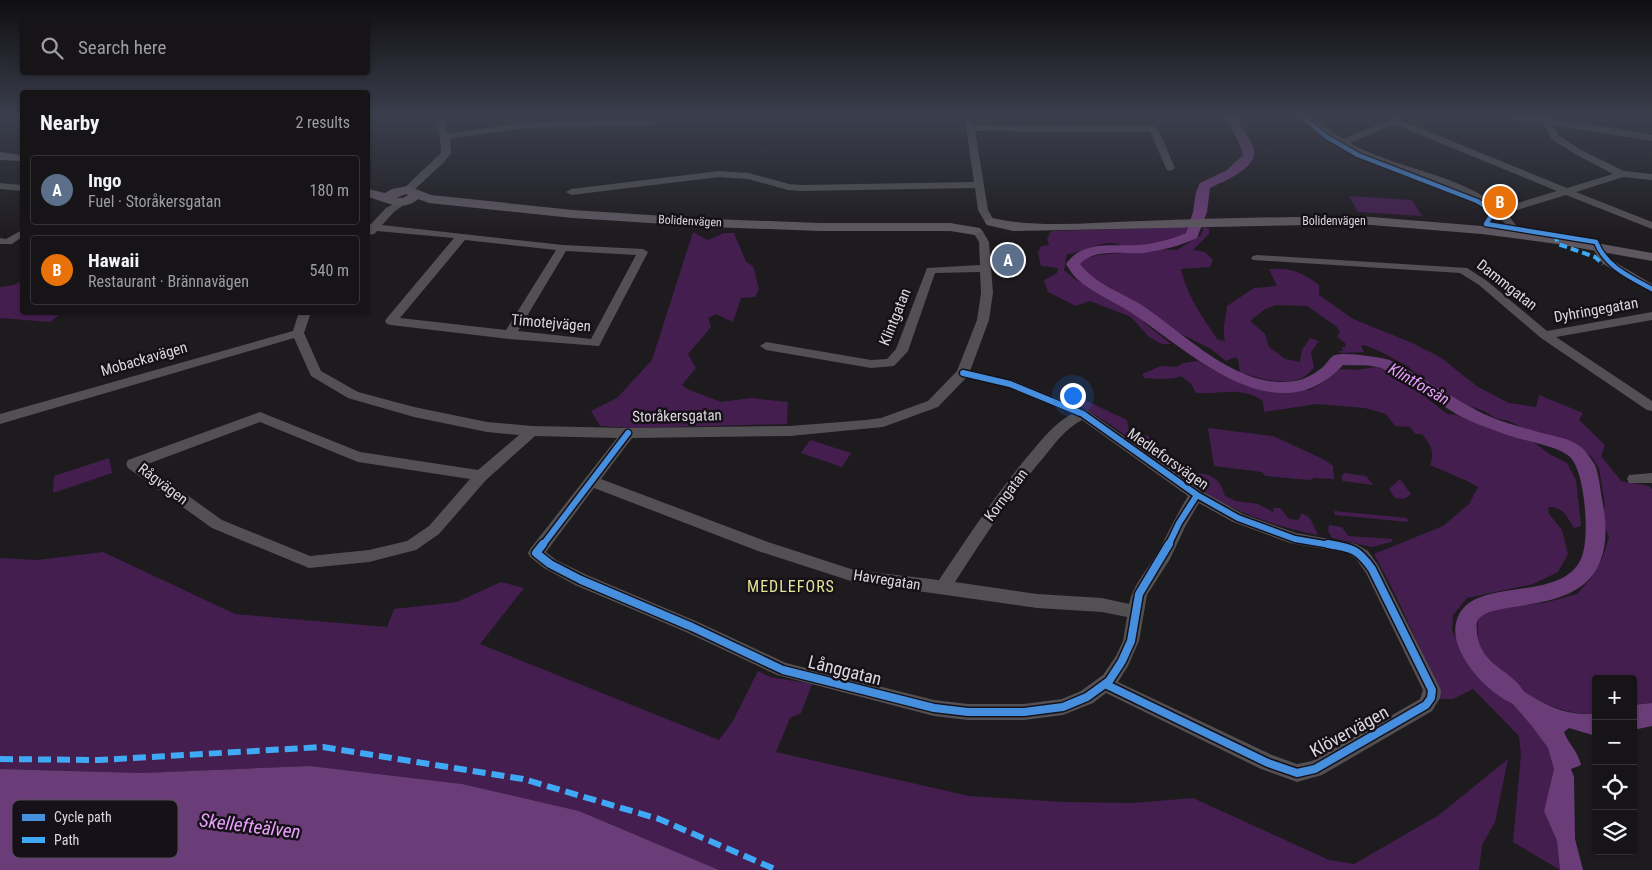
<!DOCTYPE html>
<meta charset="utf-8">
<style>
:root{--surface:#161417;--page:#1f1d20;--text:#f1f3f6;--muted:#9e9ea1;--line:#353336;--accent:#0b8043}
body{margin:0;font-family:"Roboto Condensed",sans-serif;background:var(--page);color:var(--text)}
.controls{position:absolute;right:15px;bottom:15px;display:grid;overflow:hidden;border-radius:5px;box-shadow:0 1px 4px #0004}
.controls button{width:45px;height:45px;display:grid;place-items:center;padding:0;border:0;border-bottom:1px solid var(--line);background:var(--surface);color:var(--text);font:25px sans-serif}
.you{position:absolute;left:1072px;top:395px;width:18px;height:18px;margin:-12px;border:4px solid #fff;border-radius:50%;background:#1a73e8;box-shadow:0 0 0 8px #1a73e833}
.badge{display:grid;place-items:center;width:32px;height:32px;border-radius:50%;background:var(--accent);color:#fff;font-size:16px;font-weight:700}
.pin{position:absolute;translate:-50% -50%;border:2px solid #fff;box-shadow:0 1px 5px #0006}
.list{margin:0;padding:0;list-style:none}
h2{display:flex;justify-content:space-between;align-items:center;height:65px;margin:0;padding:0 20px;font-size:21px}
h2 small{font-size:16px;font-weight:400;color:var(--muted)}
.list li{display:grid;grid-template-columns:32px 1fr auto;gap:15px;align-items:center;box-sizing:border-box;height:70px;margin:0 10px 10px;padding:0 10px;border:1px solid var(--line);border-radius:5px}
.list b{display:block;font-size:19px;white-space:nowrap}
.list p{margin:0;font-size:16px;white-space:nowrap;color:var(--muted)}
.list em{font-size:16px;font-style:normal;color:var(--muted)}
.icon{flex:none;width:28px;height:28px;fill:none;stroke:currentColor;stroke-width:2;stroke-linecap:round;stroke-linejoin:round}
.map{position:relative;flex:none;width:1652px;height:870px;overflow:hidden}
.search{position:absolute;background:var(--surface);box-shadow:0 1px 4px #0004;left:20px;top:20px;width:350px;height:55px;display:flex;align-items:center;gap:12px;box-sizing:border-box;padding:0 18px;border-radius:5px;color:var(--muted);font-size:19px}
.panel{position:absolute;background:var(--surface);box-shadow:0 1px 4px #0004;left:20px;top:90px;width:350px;height:225px;border-radius:5px}
.map>svg:first-child{display:block}
.green{fill:#441e4f}
.water{fill:#6b3d78}
.lines{fill:none;stroke-linecap:round;stroke-linejoin:round}
.river{fill:#6b3d78;fill-rule:evenodd}
.minor{fill:#535054;fill-rule:evenodd}
.major{fill:#5e5760;fill-rule:evenodd}
.rail{stroke:#5e5b5e;stroke-width:2.5;stroke-dasharray:5.5 2.5;stroke-linecap:butt}
.quiet-far1{stroke:#3fa9f5;stroke-width:4;stroke-dasharray:8 4;stroke-linecap:butt}
.quiet{stroke:#3fa9f5;stroke-width:6;stroke-dasharray:13 6;stroke-linecap:butt}
.cycleway-far2-casing{stroke:#161018;stroke-width:7}
.cycleway-far1-casing{stroke:#161018;stroke-width:9}
.cycleway-casing{stroke:#161018;stroke-width:11}
.cycleway-far2{stroke:#468fdf;stroke-width:4.5}
.cycleway-far1{stroke:#468fdf;stroke-width:6}
.cycleway{stroke:#468fdf;stroke-width:8}
.labels{text-anchor:middle;dominant-baseline:central;stroke-width:5;stroke-linejoin:round;paint-order:stroke}
.far-street-label{font-size:12px;fill:#dcd7dd;stroke:#161018}
.street-label{font-size:15px;fill:#dcd7dd;stroke:#161018}
.water-label{font-size:16px;font-style:italic;fill:#e8a0fc;stroke:#161018}
.neighbourhood-label{font-size:16px;letter-spacing:1px;fill:#e3e495;stroke:#161018}
.near-street-label{font-size:18px;fill:#dcd7dd;stroke:#161018}
.near-water-label{font-size:19px;font-style:italic;fill:#e8a0fc;stroke:#161018}
.key{fill:#161018;stroke:#514c53;stroke-width:1}
.key-label{font-size:14px;fill:#dcd7dd}
</style>
<div class="map">
<svg width="1652" height="870" viewBox="0 0 1652 870">
<rect width="100%" height="100%" fill="#1e1b1f"/>
<path class="green" d="M1349,196L1412,200L1422,216L1358,212Z
M1187,227V232C1176,239 1140,248 1127,247C1122,246 1117,243 1112,243C1096,243 1082,253 1067,254L1064,270L1075,279L1143,317V322L1171,344H1162L1149,337L1131,317L1090,301L1076,306L1048,292L1044,280L1057,273L1058,268L1041,266L1038,253L1041,246L1049,245L1047,239L1051,231Z
M1204,227L1209,229V234L1193,250L1205,252L1213,260L1210,267L1181,269C1188,298 1201,315 1218,340L1225,341C1222,327 1226,319 1227,306L1254,288L1277,286L1269,269C1292,268 1301,272 1319,285V295L1353,319L1410,342L1440,357L1478,387L1509,403L1536,407L1539,395L1583,413L1579,420L1605,445L1601,456L1621,481L1649,486L1652,489V703L1633,705V679H1596V713C1562,719 1504,686 1484,659C1476,648 1478,630 1478,617L1505,606L1544,603L1577,594L1591,578L1602,559L1609,537L1601,519L1605,505L1599,468L1591,456L1564,439L1533,433L1509,421L1495,418L1484,411L1455,401L1445,393L1417,376L1409,367L1381,352L1364,345L1361,346L1364,352L1342,353L1338,351H1343L1342,347H1346L1345,343L1337,337L1340,332L1337,327L1307,306L1276,305L1265,309L1250,321L1265,334L1269,347L1285,359L1300,362L1302,350L1310,338L1319,341L1311,352L1314,368C1310,371 1306,376 1302,378C1282,386 1258,378 1240,372L1238,360L1236,357L1226,361L1211,349L1171,329L1143,307L1081,271L1077,264L1084,259L1098,255L1161,249L1177,250L1201,235Z
M693,232L708,240L724,233H734L746,262L753,266L759,289L755,297L741,298L733,322L716,314L708,318L711,327L688,354L696,368L682,385L689,390L721,402L751,398L788,402L787,424L635,428L600,426L591,411L617,398L652,360Z
M22,281V312L62,313L50,322L0,318V287L14,285Z
M1198,361C1232,381 1256,394 1297,389C1301,388 1304,390 1308,390C1317,389 1330,377 1336,370L1345,369L1356,370L1376,367L1392,371L1447,414L1456,415L1488,428L1531,440L1549,454L1567,463L1576,480L1581,526L1574,528C1567,517 1563,506 1548,507L1549,514L1562,530L1568,554L1558,572L1533,584L1467,598L1453,615L1452,630L1466,658L1511,702L1531,725L1548,748L1554,769L1544,811L1557,841L1560,870L1513,842L1521,754L1519,736L1473,689L1453,699H1440C1421,649 1400,601 1374,554L1443,526L1469,504L1478,487L1467,481L1430,465C1435,451 1431,446 1422,434H1415L1410,427L1395,426L1386,414L1365,408L1317,404L1264,412L1263,401C1240,385 1220,395 1196,393L1191,384L1181,376C1172,380 1155,379 1144,378L1142,374L1161,366L1176,367L1183,363Z
M1076,396L1127,420L1129,432L1149,436L1153,449L1178,468L1176,472L1111,425L1069,399Z
M1208,428L1273,436L1325,460L1333,466L1334,479L1315,478L1310,480L1265,476L1262,472L1214,466Z
M810,440L851,453L842,467L801,453Z
M109,458L112,473L53,493L54,476Z
M1199,473C1214,475 1221,481 1225,496L1236,501L1258,504L1273,512L1274,508H1280L1289,519L1298,520L1302,513L1310,518L1318,535C1285,530 1232,511 1204,492C1199,488 1196,481 1192,476Z
M1344,473L1366,476L1373,485L1343,481L1341,478Z
M1400,479L1411,494C1406,499 1401,500 1394,497L1389,489Z
M1334,511L1407,518L1408,522L1335,515Z
M1329,525L1342,527L1348,536L1393,539L1391,542L1372,547L1332,538L1328,531Z
M103,552L235,614L387,627L394,609L457,602L501,582L524,588L480,644L719,740L733,721L758,671L770,677L812,684L801,713L790,718L776,752L969,796L1065,802L1133,803L1193,798L1329,860L1354,864L1439,815L1508,759L1495,822L1482,845L1479,870H719L579,811L462,784L310,766L142,773L0,769V558L37,560Z"/>
<path class="water" d="M1503,676C1528,696 1563,719 1596,713V736L1569,728L1564,732C1568,743 1579,753 1581,765L1571,769L1574,777L1575,839L1583,870H1560L1557,841L1544,811L1554,769L1548,748L1531,725L1511,702L1490,683Z
M1652,703V726L1633,730V705Z
M310,766L462,784L579,811L719,870H0V769L142,773Z"/>
<g class="lines">
<path class="river" d="M1224,115H1235C1240,126 1248,135 1253,146C1262,167 1224,181 1210,188L1207,212L1197,238C1180,246 1162,250 1144,253C1124,255 1096,247 1080,264C1095,284 1123,293 1143,306C1182,332 1231,382 1281,382C1298,382 1310,378 1323,367C1326,364 1329,359 1333,356C1342,351 1375,357 1386,359C1397,362 1406,369 1416,375C1437,387 1457,400 1478,411C1495,420 1517,426 1535,431C1550,436 1569,437 1581,447C1586,451 1592,460 1595,465C1599,475 1600,488 1602,499C1606,519 1608,542 1600,562C1578,618 1486,597 1477,622C1476,626 1477,630 1477,634C1481,667 1515,671 1525,694L1522,701L1514,704C1489,695 1449,653 1456,623C1467,571 1568,608 1583,553C1589,532 1585,474 1571,458C1560,446 1524,441 1507,435C1495,430 1481,426 1468,420C1454,414 1440,403 1426,395C1412,387 1396,374 1381,368C1369,364 1355,366 1343,365C1279,435 1195,357 1139,318C1120,304 1094,294 1077,279C1073,275 1069,269 1066,264C1083,239 1115,247 1141,245C1157,243 1172,239 1186,233L1193,212L1196,192L1200,183L1227,170L1243,155C1240,141 1230,128 1224,115Z"/>
<path class="minor" d="M0,115H6L0,119Z
M434,115H442L448,134L522,123L652,119L656,122L652,125L522,128L450,139L451,153L444,162L412,192H404V188L441,153L440,137Z
M944,115H972L974,125L1153,126L1158,129L1175,168L1170,171L1167,170L1150,132L975,131L988,210L995,222L990,225L986,224L978,210L975,188L801,191L788,190L748,179L719,177L571,195L566,192L571,189L719,171L749,173L789,184L801,185L974,182L965,119L948,118Z
M1299,115H1308L1343,139L1391,119L1396,115H1405L1400,120L1567,188L1613,174L1575,154L1551,139L1544,124L1505,118L1501,115C1551,115 1602,127 1652,135V141L1553,125L1558,135L1581,150L1624,171L1652,174V180L1623,177L1576,192L1652,222V229L1566,195L1507,213L1522,234L1521,236H1513C1510,231 1507,225 1502,220C1458,176 1378,172 1326,136C1317,130 1305,123 1299,115ZM1394,124L1557,191L1501,208C1459,174 1396,169 1350,143Z
M0,183L22,185V191L0,189Z
M403,199L408,202L394,212L382,225L563,245L643,249L648,252L599,346L509,339L391,325L387,324L385,321L387,318L454,238L377,231L374,234L368,235V224H371L386,208ZM465,240L556,250L506,330L400,318ZM566,251L636,255L591,339L518,331Z
M978,229L982,230L989,242L993,293L989,320L970,371L1015,381L1088,411L1202,491L1243,514L1296,533L1356,544L1368,551L1378,565L1441,690L1440,698L1432,711L1322,775L1297,782L1261,769L1106,693L1093,703L1063,715L1024,720H968L934,716L777,675L686,632L575,585L544,568L530,557L528,553L530,549L617,438L535,436L486,480L439,534L416,550L369,562L309,568L212,528L128,468L126,464L128,460L260,412L360,452L478,470L519,435L487,432L414,417L348,398L311,376L294,338L0,424V414L293,331L299,312H311L304,333L321,371L358,392L414,407L487,422L532,426L628,428L790,426L866,420L881,418L928,401L957,371L977,320L981,293L980,272L935,273L908,351L894,366L871,368L766,350L760,346L766,342L871,360L887,359L896,349L927,268L980,265L979,242L973,232ZM966,378L1006,387L1072,414C1055,423 1045,436 1033,450C998,491 969,535 939,580L854,570L768,542L601,479L632,438L790,436L883,427L938,407ZM1082,420L1188,496C1177,514 1168,533 1158,552C1148,569 1133,584 1129,604L1102,598L1037,594L955,582C983,539 1010,496 1044,457C1056,442 1065,429 1082,420ZM260,422L358,462L470,479L429,526L407,541L369,550L310,556L222,520L145,465ZM594,488L758,551L854,582L1037,608L1102,612L1127,617L1123,641L1116,656L1103,675L1081,691L1062,699L1024,704H968L934,700L786,663L698,622L587,575L556,560L546,552ZM1199,503L1233,522L1290,543L1347,553L1356,559L1366,573L1423,690L1420,699L1312,761L1297,764L1272,755L1118,682L1128,666L1139,641L1147,595L1170,559L1186,525Z
M22,230V237L12,244H0V238L6,239Z
M1597,243L1601,244L1608,256L1613,261L1652,284V292L1605,265L1599,260L1592,246Z
M1257,255L1467,268L1487,281L1547,331L1652,312V320L1556,337L1652,401V411L1647,410L1541,338L1479,285L1460,273L1253,260L1251,258L1253,256Z
M1652,473V483H1629L1627,479L1629,475Z"/>
<path class="major" d="M0,152L22,155V161L0,160Z
M408,186L431,195L573,210L711,219L821,223H950L980,228L982,231L975,235L950,231H821L711,227L573,218L429,203L418,199C402,213 384,201 368,197V189L385,193L392,189ZM406,194L408,195L403,198H396Z
M1359,216L1482,226L1557,236L1652,253V261L1557,244L1482,234L1359,224L1013,231L987,225L985,222L992,218C1040,229 1094,222 1143,221C1215,218 1287,217 1359,216Z"/>
<path class="rail" d="M1635,115L1652,118"/>
<path class="quiet-far1" d="M1555,234L1558,244L1595,257L1603,264"/>
<path class="quiet" d="M0,759L99,760L323,747L523,779L659,819L777,870"/>
<g class="cycleway-far2-casing">
<path id="cycleway-far2" d="M1300,115L1327,137L1358,155L1477,201L1494,211L1486,224L1596,242C1606,267 1630,277 1652,289"/>
</g>
<g class="cycleway-far1-casing">
<path id="cycleway-far1" d="M963,373L1010,384L1083,414L1197,495L1238,518L1295,539L1336,546
M542,546L628,433
M1168,546L1179,523L1197,495"/>
</g>
<g class="cycleway-casing">
<path id="cycleway" d="M543,544L536,553L550,564L581,580L692,627L783,670L934,708L968,712H1024L1063,707L1087,697L1109,681L1122,661L1131,641L1139,594L1169,544
M1105,684L1268,763L1297,773L1315,769L1426,705L1431,698L1432,690L1372,569C1358,549 1352,548 1328,544"/>
</g>
<use href="#cycleway-far2" class="cycleway-far2"/>
<use href="#cycleway-far1" class="cycleway-far1"/>
<use href="#cycleway" class="cycleway"/>
</g>
<linearGradient id="sky" x2="0" y2="1"><stop stop-color="#100f11"/><stop offset="0.49" stop-color="#3b3f4d"/><stop offset="1" stop-color="#3b3f4d" stop-opacity="0"/></linearGradient>
<rect width="1652" height="237" fill="url(#sky)"/>
<g class="labels">
<g class="far-street-label">
<text transform="translate(690 221) rotate(3)">Bolidenvägen</text>
<text x="1334" y="221">Bolidenvägen</text>
</g>
<g class="street-label">
<text transform="translate(1507 285) rotate(38)">Dammgatan</text>
<text transform="translate(1596 310) rotate(-10)">Dyhringegatan</text>
<text transform="translate(895 317) rotate(-68)">Klintgatan</text>
<text transform="translate(551 323) rotate(5)">Timotejvägen</text>
<text transform="translate(144 359) rotate(-16)">Mobackavägen</text>
<text transform="translate(677 416) rotate(-1)">Storåkersgatan</text>
<text transform="translate(1168 459) rotate(35)">Medleforsvägen</text>
<text transform="translate(163 484) rotate(37)">Rågvägen</text>
<text transform="translate(1006 495) rotate(-53)">Korngatan</text>
<text transform="translate(887 580) rotate(9)">Havregatan</text>
</g>
<g class="water-label">
<text transform="translate(1419 384) rotate(30)">Klintforsån</text>
</g>
<g class="neighbourhood-label">
<text x="791" y="586">MEDLEFORS</text>
</g>
<g class="near-street-label">
<text transform="translate(845 670) rotate(14)">Långgatan</text>
<text transform="translate(1349 731) rotate(-29)">Klövervägen</text>
</g>
<g class="near-water-label">
<text transform="translate(250 826) rotate(7)">Skellefteälven</text>
</g>
</g>
<rect x="12" y="800" width="166" height="58" rx="8" class="key"/>
<rect x="22" y="814" width="23" height="7" fill="#468fdf"/>
<rect x="22" y="837" width="23" height="6" fill="#3fa9f5"/>
<g class="key-label">
<text x="54" y="822">Cycle path</text>
<text x="54" y="845">Path</text>
</g>
</svg>
<div class="controls">
<button>+</button>
<button>−</button>
<button><svg class="icon" aria-label="locate" viewBox="0 0 24 24"><circle cx="12" cy="12" r="6"/><path d="M12 2v4M12 18v4M2 12h4M18 12h4"/></svg></button>
<button><svg class="icon" aria-label="layers" viewBox="0 0 24 24"><path d="M12 4l9 5-9 5-9-5zM3 14l9 5 9-5"/></svg></button>
</div>
<div class="you"></div>
<div class="pin badge" style="left:1008px;top:260px;background:#5c6f8a">A</div>
<div class="pin badge" style="left:1500px;top:202px;background:#e8710a">B</div>
<div class="search"><svg class="icon" aria-label="search" viewBox="0 0 24 24"><circle cx="10" cy="10" r="6"/><path d="M15 15l6 6"/></svg>Search here</div>
<section class="panel">
<h2>Nearby<small>2 results</small></h2>
<ul class="list">
<li><span class="badge" style="background:#5c6f8a">A</span><div><b>Ingo</b><p>Fuel · Storåkersgatan</p></div><em>180 m</em></li>
<li><span class="badge" style="background:#e8710a">B</span><div><b>Hawaii</b><p>Restaurant · Brännavägen</p></div><em>540 m</em></li>
</ul>
</section>
</div>
